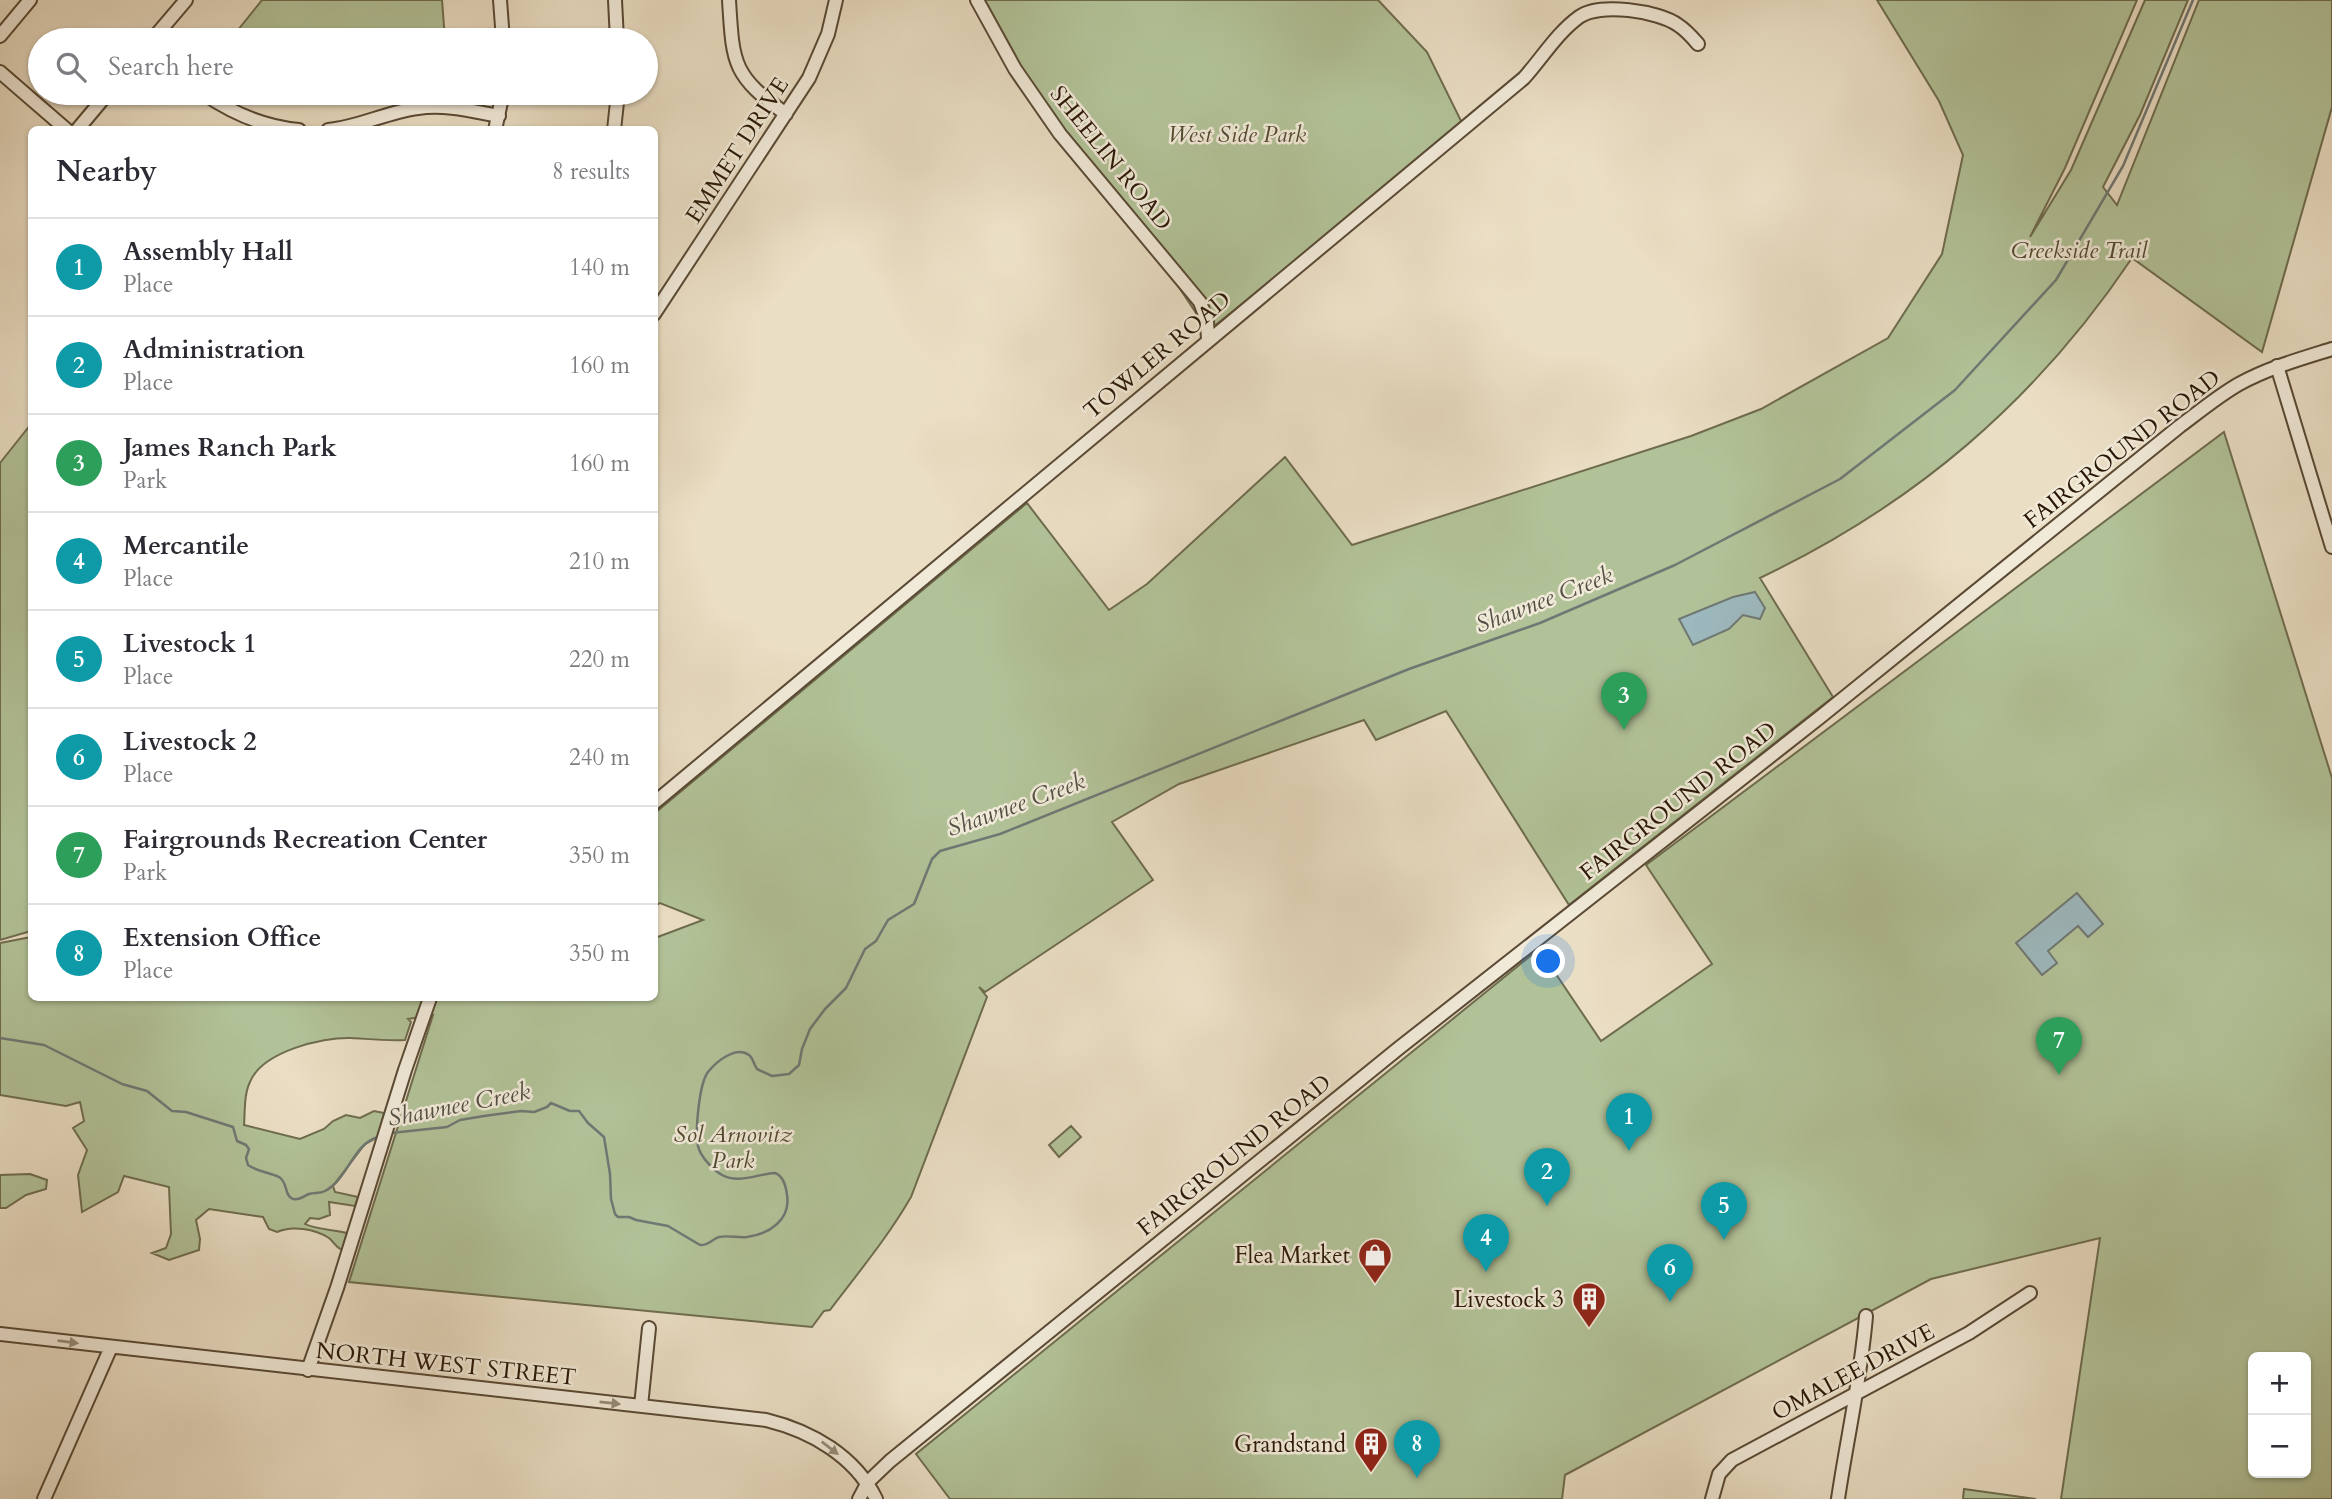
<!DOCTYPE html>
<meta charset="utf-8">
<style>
:root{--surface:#fff;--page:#f7f7f7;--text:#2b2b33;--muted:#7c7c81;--line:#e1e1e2;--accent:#2563eb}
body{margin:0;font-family:Cardo,serif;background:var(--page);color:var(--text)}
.controls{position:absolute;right:21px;bottom:21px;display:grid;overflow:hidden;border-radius:10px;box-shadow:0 2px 5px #0004}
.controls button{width:63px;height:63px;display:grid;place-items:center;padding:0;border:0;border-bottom:2px solid var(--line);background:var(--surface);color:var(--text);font:35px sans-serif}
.you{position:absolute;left:1549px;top:962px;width:24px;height:24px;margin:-18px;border:5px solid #fff;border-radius:50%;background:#1a73e8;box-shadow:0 0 0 10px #1a73e833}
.badge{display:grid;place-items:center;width:46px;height:46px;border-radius:50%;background:var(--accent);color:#fff;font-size:23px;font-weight:700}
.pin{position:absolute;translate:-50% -58px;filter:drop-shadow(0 2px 4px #0008)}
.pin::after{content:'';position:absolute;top:37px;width:24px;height:21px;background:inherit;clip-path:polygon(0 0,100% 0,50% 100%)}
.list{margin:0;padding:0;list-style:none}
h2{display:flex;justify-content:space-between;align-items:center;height:91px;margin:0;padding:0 28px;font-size:30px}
h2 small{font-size:23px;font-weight:400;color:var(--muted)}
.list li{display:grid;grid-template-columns:46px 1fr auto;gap:21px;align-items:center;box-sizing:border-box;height:98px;padding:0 28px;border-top:2px solid var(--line)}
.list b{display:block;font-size:26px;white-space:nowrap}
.list p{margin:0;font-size:23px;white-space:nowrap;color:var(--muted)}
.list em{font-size:23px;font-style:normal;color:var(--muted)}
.icon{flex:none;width:38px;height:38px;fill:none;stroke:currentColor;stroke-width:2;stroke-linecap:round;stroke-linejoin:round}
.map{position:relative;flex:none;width:2332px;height:1499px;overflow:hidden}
.search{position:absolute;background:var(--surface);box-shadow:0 2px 5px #0004;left:28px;top:28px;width:630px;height:77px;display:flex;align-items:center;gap:18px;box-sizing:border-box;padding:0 24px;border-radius:38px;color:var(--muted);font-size:26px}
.panel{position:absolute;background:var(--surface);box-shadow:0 2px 5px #0004;left:28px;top:126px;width:630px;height:875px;border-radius:10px}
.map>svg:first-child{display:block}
.green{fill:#b2c298;stroke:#6e6c4e;stroke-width:2;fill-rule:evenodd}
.water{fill:#9db9bf;stroke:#6f7874;stroke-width:2}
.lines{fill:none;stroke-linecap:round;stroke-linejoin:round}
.stream{stroke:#6f7874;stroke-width:2.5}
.minor-casing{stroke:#594934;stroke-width:16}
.minor{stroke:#f1ead9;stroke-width:12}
.oneway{fill:#978b79}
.labels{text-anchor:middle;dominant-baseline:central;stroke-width:5;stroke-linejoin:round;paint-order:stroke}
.park-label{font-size:23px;font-style:italic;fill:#524a30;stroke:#f1ead9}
.street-label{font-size:23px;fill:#291704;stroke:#f1ead9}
.poi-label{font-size:23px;fill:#291704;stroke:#f1ead9;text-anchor:end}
.water-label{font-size:24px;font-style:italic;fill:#525045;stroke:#f1ead9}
</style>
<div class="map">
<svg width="2332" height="1499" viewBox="0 0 2332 1499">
<rect width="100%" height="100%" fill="#eadec4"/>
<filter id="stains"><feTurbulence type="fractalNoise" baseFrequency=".00286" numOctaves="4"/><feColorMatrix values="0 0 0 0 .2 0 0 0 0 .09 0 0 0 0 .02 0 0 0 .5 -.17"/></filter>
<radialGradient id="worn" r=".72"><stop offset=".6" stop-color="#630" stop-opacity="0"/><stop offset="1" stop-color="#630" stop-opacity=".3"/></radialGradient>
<path class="green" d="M262,0H442L445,40H230Z
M982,0H1378L1427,52L1464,127L1208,331L1137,224L1015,69Z
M1877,0H2137L2065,168L2030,237L2071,170L2145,0H2188L2140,115L2103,187L2117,205L2199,0H2332V107L2262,352L2132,258C2036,401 1915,504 1760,578L1833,697L1569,905L1446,711L1376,740L1364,720L1179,784L1112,822L1153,880L985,992L979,987L987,997L911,1197C888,1237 858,1273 830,1310L824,1311L812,1327L349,1282L433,1015L408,1019L411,1022L405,1040C387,1041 369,1039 351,1038C321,1037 262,1052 250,1082C244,1094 245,1111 244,1125L300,1139L324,1129L333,1121L346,1115L360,1118L374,1111L384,1113L378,1137L365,1144L333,1186L335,1192L358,1197L355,1206L329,1202L330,1215L319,1219L310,1218L305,1224C314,1229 335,1230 347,1233L342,1250C335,1247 334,1242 329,1238C315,1229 292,1225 277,1232L269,1229L263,1217L209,1209L196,1220L200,1239L199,1250L169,1260L152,1253L166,1248L171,1234L169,1187L124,1176L118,1192L82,1212L78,1175L87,1150L73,1128L84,1121L80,1102L66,1106L0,1095V943L31,937L32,998H654L655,938L703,920L660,903L655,906V813L1027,503L1109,610L1147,584L1285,457L1352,545L1691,436L1761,409L1888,338L1942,254L1963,155L1939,101Z
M31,424V931L0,940V463Z
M2224,432L2332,778V1499H2061L2100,1238L1931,1279L1565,1475L1562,1499H950L916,1454L1539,949L1601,1041L1712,964L1646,865ZM2253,1357H2306V1473H2253Z
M1071,1126L1081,1137L1059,1157L1049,1145Z
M30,1174L47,1180L46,1189L26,1195L6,1208H0V1175Z
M1964,1489L2036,1499H1963Z"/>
<path class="water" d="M1755,592L1765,608L1760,619L1743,615L1729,629L1693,645L1679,619L1733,597Z
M2077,893L2103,924L2088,937L2078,926L2048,951L2057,963L2042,975L2016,943Z"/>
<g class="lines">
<path class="stream" d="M0,1038L44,1045L122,1084L147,1091L172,1111L186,1112L233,1127L237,1141L246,1145L249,1149L246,1158L248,1165C258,1172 269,1172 279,1177C288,1182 284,1196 293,1199C299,1201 304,1196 309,1194C315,1192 319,1194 325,1191C348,1179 353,1144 378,1137
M391,1133L447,1127L460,1120L484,1116L521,1111L534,1112L547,1107L551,1103L570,1111H579L588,1123L604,1137L610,1174L611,1199L615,1214L618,1217H629L636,1220L668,1226L700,1245C708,1246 712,1239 719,1237C728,1235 738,1238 747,1237C769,1234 791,1220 787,1195C786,1186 783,1176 775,1173C757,1174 739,1184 722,1175C713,1170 700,1156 698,1146C695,1131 699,1084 708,1072C716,1062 736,1045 749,1055C753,1058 754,1065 757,1069L772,1076L789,1074L799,1065L802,1049L810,1029L825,1009L846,988L865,949L876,941L888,920L914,904L932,859L940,851L1000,834L1409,669L1540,623L1675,565L1840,479L1955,390L2056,280L2123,166L2193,0"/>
<g class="minor-casing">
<path id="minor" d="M500,0L503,40
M615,0L617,40
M729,0C733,64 732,75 786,114
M977,0L1015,69L1060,134L1200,302L1207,321L1208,340
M0,36L30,0
M152,40L186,0
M0,72L67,130
M203,93C232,113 264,127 299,130
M77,130L108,93
M328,130C359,127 387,112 418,108C445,104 472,111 499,116
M495,130L503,93
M614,130L618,93
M654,314L809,78L828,34L836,0
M2277,366L2332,547
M654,803L1524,78C1542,58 1557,33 1579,17C1599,2 1659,11 1678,25C1686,30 1692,37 1698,44
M0,1334L766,1420C811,1431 855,1456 876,1499
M308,1370L337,1288L405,1070L430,998
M641,1406L649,1328
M44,1499L111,1347
M859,1499L868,1482L890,1461L1399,1048L1819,718L2180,426C2199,412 2218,396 2239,384C2268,368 2300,359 2332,349
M1712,1499L1719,1474L1732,1460L1969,1333L2030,1293
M1838,1499C1847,1438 1861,1378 1866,1316"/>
</g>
<use href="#minor" class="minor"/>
</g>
<defs><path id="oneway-solid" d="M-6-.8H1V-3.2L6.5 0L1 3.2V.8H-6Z" transform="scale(1.75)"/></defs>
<g class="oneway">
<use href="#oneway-solid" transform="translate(68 1342) rotate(7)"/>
<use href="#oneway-solid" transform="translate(610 1403) rotate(6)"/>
<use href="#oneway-solid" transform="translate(830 1448) rotate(38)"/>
</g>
<defs>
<g id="shop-pin" transform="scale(1.75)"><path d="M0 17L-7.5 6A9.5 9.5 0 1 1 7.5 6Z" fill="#8f2418" stroke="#f1ead9"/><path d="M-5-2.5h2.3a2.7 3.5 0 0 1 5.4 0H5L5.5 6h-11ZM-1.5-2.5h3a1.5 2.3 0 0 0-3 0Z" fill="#fff"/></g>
<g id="building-pin" transform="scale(1.75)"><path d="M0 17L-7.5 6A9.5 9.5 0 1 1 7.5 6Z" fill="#8f2418" stroke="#f1ead9"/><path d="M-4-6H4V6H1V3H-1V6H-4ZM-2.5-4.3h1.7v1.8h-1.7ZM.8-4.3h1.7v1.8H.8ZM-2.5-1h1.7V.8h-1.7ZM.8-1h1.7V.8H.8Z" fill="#fff"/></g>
</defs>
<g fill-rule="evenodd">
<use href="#shop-pin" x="1375" y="1255"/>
<use href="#building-pin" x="1589" y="1299"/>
<use href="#building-pin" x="1371" y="1444"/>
</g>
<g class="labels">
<g class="park-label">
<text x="1237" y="134">West Side Park</text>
<text x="2079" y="250">Creekside Trail</text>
<text x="733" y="1134">Sol Arnovitz<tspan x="733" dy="26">Park</tspan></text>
</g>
<g class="street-label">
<text transform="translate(737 150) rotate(-57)">EMMET DRIVE</text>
<text transform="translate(1111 158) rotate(51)">SHEELIN ROAD</text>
<text transform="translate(1157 355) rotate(-40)">TOWLER ROAD</text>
<text transform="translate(2122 449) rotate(-38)">FAIRGROUND ROAD</text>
<text transform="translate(1678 801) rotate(-38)">FAIRGROUND ROAD</text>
<text transform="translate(1234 1155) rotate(-39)">FAIRGROUND ROAD</text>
<text transform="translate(446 1364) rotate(6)">NORTH WEST STREET</text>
<text transform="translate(1853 1372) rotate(-28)">OMALEE DRIVE</text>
</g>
<g class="poi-label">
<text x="1350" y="1255">Flea Market</text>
<text x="1564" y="1299">Livestock 3</text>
<text x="1346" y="1444">Grandstand</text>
</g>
<g class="water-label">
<text transform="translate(1544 600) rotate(-21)">Shawnee Creek</text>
<text transform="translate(1016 805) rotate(-20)">Shawnee Creek</text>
<text transform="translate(459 1105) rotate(-11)">Shawnee Creek</text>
</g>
</g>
<rect width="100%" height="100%" filter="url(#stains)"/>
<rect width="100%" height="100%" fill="url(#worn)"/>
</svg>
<div class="controls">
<button>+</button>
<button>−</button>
</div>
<div class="you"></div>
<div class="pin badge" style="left:1629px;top:1151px;background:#0f9aa8">1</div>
<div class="pin badge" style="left:1547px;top:1206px;background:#0f9aa8">2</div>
<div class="pin badge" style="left:1624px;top:730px;background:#2e9e5b">3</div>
<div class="pin badge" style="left:1486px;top:1272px;background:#0f9aa8">4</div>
<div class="pin badge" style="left:1724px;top:1240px;background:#0f9aa8">5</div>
<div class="pin badge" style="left:1670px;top:1302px;background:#0f9aa8">6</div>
<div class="pin badge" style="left:2059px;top:1075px;background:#2e9e5b">7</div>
<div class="pin badge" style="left:1417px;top:1478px;background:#0f9aa8">8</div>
<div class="search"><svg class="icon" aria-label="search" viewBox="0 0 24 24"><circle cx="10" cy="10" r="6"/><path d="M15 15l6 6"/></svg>Search here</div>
<section class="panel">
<h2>Nearby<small>8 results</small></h2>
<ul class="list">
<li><span class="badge" style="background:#0f9aa8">1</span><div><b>Assembly Hall</b><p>Place</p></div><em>140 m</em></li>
<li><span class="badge" style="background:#0f9aa8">2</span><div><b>Administration</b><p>Place</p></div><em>160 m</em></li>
<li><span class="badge" style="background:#2e9e5b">3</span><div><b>James Ranch Park</b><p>Park</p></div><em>160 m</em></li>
<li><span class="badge" style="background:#0f9aa8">4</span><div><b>Mercantile</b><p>Place</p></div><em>210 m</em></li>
<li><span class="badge" style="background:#0f9aa8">5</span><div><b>Livestock 1</b><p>Place</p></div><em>220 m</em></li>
<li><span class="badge" style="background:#0f9aa8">6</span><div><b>Livestock 2</b><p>Place</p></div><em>240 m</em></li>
<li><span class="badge" style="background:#2e9e5b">7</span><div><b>Fairgrounds Recreation Center</b><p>Park</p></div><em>350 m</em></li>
<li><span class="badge" style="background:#0f9aa8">8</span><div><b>Extension Office</b><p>Place</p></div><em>350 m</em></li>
</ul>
</section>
</div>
